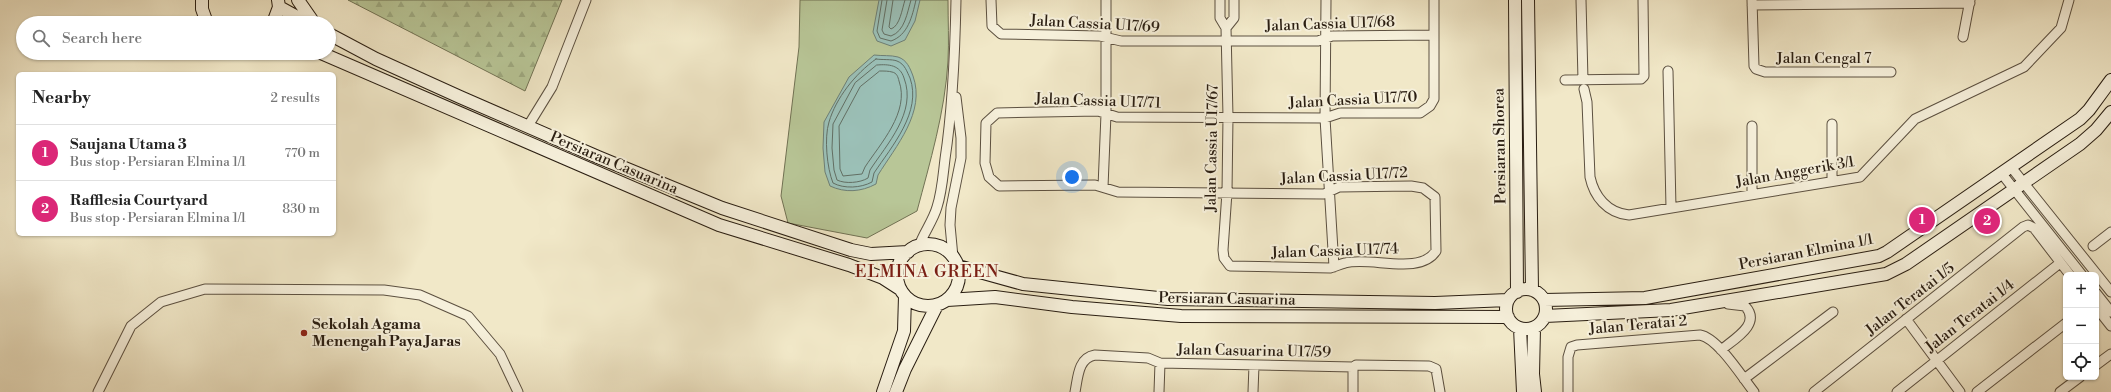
<!DOCTYPE html>
<meta charset="utf-8">
<style>
:root{--surface:#fff;--page:#f6f6f6;--text:#222;--muted:#767676;--line:#e0e0e0;--accent:#db2777}
body{margin:0;font-family:"Libre Bodoni",serif;background:var(--page);color:var(--text)}
.controls{position:absolute;right:12px;bottom:12px;display:grid;overflow:hidden;border-radius:6px;box-shadow:0 1px 3px #0004}
.controls button{width:36px;height:36px;display:grid;place-items:center;padding:0;border:0;border-bottom:1px solid var(--line);background:var(--surface);color:var(--text);font:20px sans-serif}
.you{position:absolute;left:1072px;top:177px;width:14px;height:14px;margin:-10px;border:3px solid #fff;border-radius:50%;background:#1a73e8;box-shadow:0 0 0 6px #1a73e833}
.badge{display:grid;place-items:center;width:26px;height:26px;border-radius:50%;background:var(--accent);color:#fff;font-size:13px;font-weight:700}
.pin{position:absolute;translate:-50% -50%;border:2px solid #fff;box-shadow:0 1px 4px #0006}
.list{margin:0;padding:0;list-style:none}
h2{display:flex;justify-content:space-between;align-items:center;height:52px;margin:0;padding:0 16px;font-size:17px}
h2 small{font-size:13px;font-weight:400;color:var(--muted)}
.list li{display:grid;grid-template-columns:26px 1fr auto;gap:12px;align-items:center;box-sizing:border-box;height:56px;padding:0 16px;border-top:1px solid var(--line)}
.list b{display:block;font-size:15px;white-space:nowrap}
.list p{margin:0;font-size:13px;white-space:nowrap;color:var(--muted)}
.list em{font-size:13px;font-style:normal;color:var(--muted)}
.icon{flex:none;width:22px;height:22px;fill:none;stroke:currentColor;stroke-width:2;stroke-linecap:round;stroke-linejoin:round}
.map{position:relative;flex:none;width:2111px;height:392px;overflow:hidden}
.search{position:absolute;background:var(--surface);box-shadow:0 1px 3px #0004;left:16px;top:16px;width:320px;height:44px;display:flex;align-items:center;gap:10px;box-sizing:border-box;padding:0 14px;border-radius:22px;color:var(--muted);font-size:15px}
.panel{position:absolute;background:var(--surface);box-shadow:0 1px 3px #0004;left:16px;top:72px;width:320px;height:164px;border-radius:6px}
.map>svg:first-child{display:block}
.grass{fill:#b8c697;stroke:#717254}
.forest{fill:url(#forest-firs);stroke:#717254}
.water{fill:#9bc0b7;stroke:#6e7f75}
.lines{fill:none;stroke-linecap:round;stroke-linejoin:round}
.shore{stroke:#626f64;stroke-width:1}
.street-casing{stroke:#5c5040;stroke-width:11}
.secondary-casing{stroke:#2a1e12;stroke-width:14}
.street{stroke:#f6f0db;stroke-width:9}
.secondary{stroke:#f6f0db;stroke-width:12}
.poi-dot{fill:#8f2418;stroke:#f6f0db;stroke-width:1.5}
.labels{text-anchor:middle;dominant-baseline:central;stroke-width:4;stroke-linejoin:round;paint-order:stroke}
.street-label{font-size:15px;fill:#2a1e12;stroke:#f6f0db}
.poi-label{font-size:15px;font-weight:bold;fill:#2a1e12;stroke:#f6f0db;text-anchor:start}
.quarter-label{font-size:17px;letter-spacing:1px;fill:#7a1f14;stroke:#f6f0db}
</style>
<div class="map">
<svg width="2111" height="392" viewBox="0 0 2111 392">
<defs>
<pattern id="forest-firs" width="22" height="20" patternUnits="userSpaceOnUse"><rect width="22" height="20" fill="#b8c697"/><path d="M5 1l3.5 6h-7zM16 11l3.5 6h-7z" fill="#9eaa81"/></pattern>
</defs>
<rect width="100%" height="100%" fill="#f1e8c8"/>
<filter id="stains"><feTurbulence type="fractalNoise" baseFrequency=".005" numOctaves="4"/><feColorMatrix values="0 0 0 0 .2 0 0 0 0 .09 0 0 0 0 .02 0 0 0 .5 -.17"/></filter>
<radialGradient id="worn" r=".72"><stop offset=".6" stop-color="#630" stop-opacity="0"/><stop offset="1" stop-color="#630" stop-opacity=".3"/></radialGradient>
<path class="grass" d="M800,0H948C948,20 949,41 948,61C945,112 930,162 917,211L867,238L788,223L781,196L799,47Z"/>
<path class="forest" d="M348,0H562L525,91Z"/>
<path class="water" d="M879,0H920L915,21L905,40L891,46L877,41L873,32Z
M874,55C882,56 891,55 898,57C907,60 910,68 913,76C926,112 896,146 878,175L876,184C861,192 845,193 830,186L825,172L823,148L824,122L849,77Z"/>
<g class="lines">
<path class="shore" d="M882,0L877,31L880,38L891,41C908,35 912,17 916,0
M887,0L882,30L884,34L891,36C905,31 907,13 911,0
M893,0L889,27L891,29C900,26 902,9 905,0
M876,59C882,60 892,59 897,61C905,64 907,72 910,78C922,112 892,146 874,173L872,182C861,188 844,189 833,183C827,168 824,138 829,122C836,98 855,74 876,59Z
M877,65C889,64 900,65 904,78C917,112 887,144 870,170L868,178C860,183 845,184 837,180L834,170L832,148L833,124L855,83Z
M880,71C884,71 889,71 892,72C897,73 898,77 899,81C910,112 880,144 865,167L862,174L843,176L840,169L839,126L860,87Z"/>
<g class="street-casing">
<path id="street" d="M991,0L992,26L1001,34L1100,36L1121,41H1318L1332,36L1434,35
M1220,0V18L1226,28L1228,117L1227,192L1223,250L1224,258L1230,266L1330,268C1335,267 1340,264 1345,263C1370,256 1420,276 1436,251L1435,197L1423,188L1411,186L1339,187L1324,194L1118,192L1095,185L999,186L989,177L985,163L986,123L997,113L1098,111L1117,117L1325,118L1340,113H1420L1430,106L1434,99V0
M1326,0L1325,118L1334,267
M1581,0L1583,80
M1752,0L1754,66L1756,69L1765,72H1891
M1752,5L1970,3
M1226,28L1234,18V0
M1963,37L1970,0
M1668,71L1671,208
M1565,80L1641,79L1644,76L1643,0
M1584,89L1587,102L1590,177C1594,196 1607,213 1629,215L1860,177L1915,119L2024,67L2061,28L2069,0
M1832,124V180
M528,126L552,87L586,0
M1752,126V194
M2011,167L2111,292
M2002,174L2082,275
M1103,187L1106,114V0
M919,246C924,232 933,221 937,207C942,192 943,175 945,159C953,106 955,53 956,0
M2093,246L2111,232
M953,257L950,225L951,208L961,158V138L956,97
M2096,293L2111,312
M2096,307L2111,326
M1906,319L1960,392
M1721,350C1734,339 1762,324 1745,306L1728,304
M2096,365L2111,354
M1744,379L1833,312
M98,392L131,326L161,302L205,289L384,290L420,295L468,316L500,354L518,392
M1075,392C1078,377 1078,358 1095,355L1148,358L1160,363L1353,367L1356,365L1429,366L1436,369L1440,392
M1159,392L1160,363
M1253,392L1254,365
M1353,392V367
M1568,392V357L1571,347L1577,345L1700,335C1718,338 1742,377 1754,392
M1814,392L2023,227L2028,225L2034,228L2070,275
M1897,392L2060,263
M1977,392L2066,323
M2060,392L2080,377"/>
</g>
<g class="secondary-casing">
<path id="secondary" d="M202,0V9L207,23
M298,0L314,23
M1515,0L1517,292
M1528,0L1532,290
M279,7L308,23
M273,23L279,7L278,0
M329,34L376,59L460,97L598,157L722,208L851,250L871,254L908,252
M321,53L719,225L849,265L883,278L900,289
M897 275a31 31 0 1 1 62 0a31 31 0 1 1-62 0Z
M958,266L1023,284L1168,299L1435,303L1508,300
M1506 309a20 20 0 1 1 40 0a20 20 0 1 1-40 0Z
M947,300L995,297L1072,307L1181,316L1508,317
M1544,300L1645,298L1879,256L1887,252L2080,119L2089,110L2111,80
M1545,316L1671,310L1886,274L1906,264L2080,144L2096,130L2111,112
M1520,328L1523,392
M1534,328L1533,374L1535,392
M883,392L904,331L905,296
M896,392L905,369L937,305"/>
</g>
<use href="#street" class="street"/>
<use href="#secondary" class="secondary"/>
</g>
<circle class="poi-dot" cx="304" cy="333" r="4"/>
<g class="labels">
<g class="street-label">
<text transform="translate(1095 24) rotate(3)">Jalan Cassia U17/69</text>
<text transform="translate(1330 24) rotate(-2)">Jalan Cassia U17/68</text>
<text x="1824" y="58">Jalan Cengal 7</text>
<text transform="translate(1353 100) rotate(-3)">Jalan Cassia U17/70</text>
<text transform="translate(1098 101) rotate(2)">Jalan Cassia U17/71</text>
<text transform="translate(1500 146) rotate(-91)">Persiaran Shorea</text>
<text transform="translate(1212 148) rotate(-89)">Jalan Cassia U17/67</text>
<text transform="translate(614 163) rotate(23)">Persiaran Casuarina</text>
<text transform="translate(1795 172) rotate(-10)">Jalan Anggerik 3/1</text>
<text transform="translate(1344 176) rotate(-3)">Jalan Cassia U17/72</text>
<text transform="translate(1335 251) rotate(-2)">Jalan Cassia U17/74</text>
<text transform="translate(1806 252) rotate(-11)">Persiaran Elmina 1/1</text>
<text transform="translate(1227 299) rotate(1)">Persiaran Casuarina</text>
<text transform="translate(1910 299) rotate(-38)">Jalan Teratai 1/5</text>
<text transform="translate(1970 316) rotate(-38)">Jalan Teratai 1/4</text>
<text transform="translate(1638 325) rotate(-5)">Jalan Teratai 2</text>
<text transform="translate(1254 351) rotate(1)">Jalan Casuarina U17/59</text>
</g>
<g class="poi-label">
<text x="312" y="324">Sekolah Agama<tspan x="312" dy="17">Menengah Paya Jaras</tspan></text>
</g>
<g class="quarter-label">
<text x="927" y="272">ELMINA GREEN</text>
</g>
</g>
<rect width="100%" height="100%" filter="url(#stains)"/>
<rect width="100%" height="100%" fill="url(#worn)"/>
</svg>
<div class="controls">
<button>+</button>
<button>−</button>
<button><svg class="icon" aria-label="locate" viewBox="0 0 24 24"><circle cx="12" cy="12" r="6"/><path d="M12 2v4M12 18v4M2 12h4M18 12h4"/></svg></button>
</div>
<div class="you"></div>
<div class="pin badge" style="left:1922px;top:220px">1</div>
<div class="pin badge" style="left:1987px;top:221px">2</div>
<div class="search"><svg class="icon" aria-label="search" viewBox="0 0 24 24"><circle cx="10" cy="10" r="6"/><path d="M15 15l6 6"/></svg>Search here</div>
<section class="panel">
<h2>Nearby<small>2 results</small></h2>
<ul class="list">
<li><span class="badge">1</span><div><b>Saujana Utama 3</b><p>Bus stop · Persiaran Elmina 1/1</p></div><em>770 m</em></li>
<li><span class="badge">2</span><div><b>Rafflesia Courtyard</b><p>Bus stop · Persiaran Elmina 1/1</p></div><em>830 m</em></li>
</ul>
</section>
</div>
